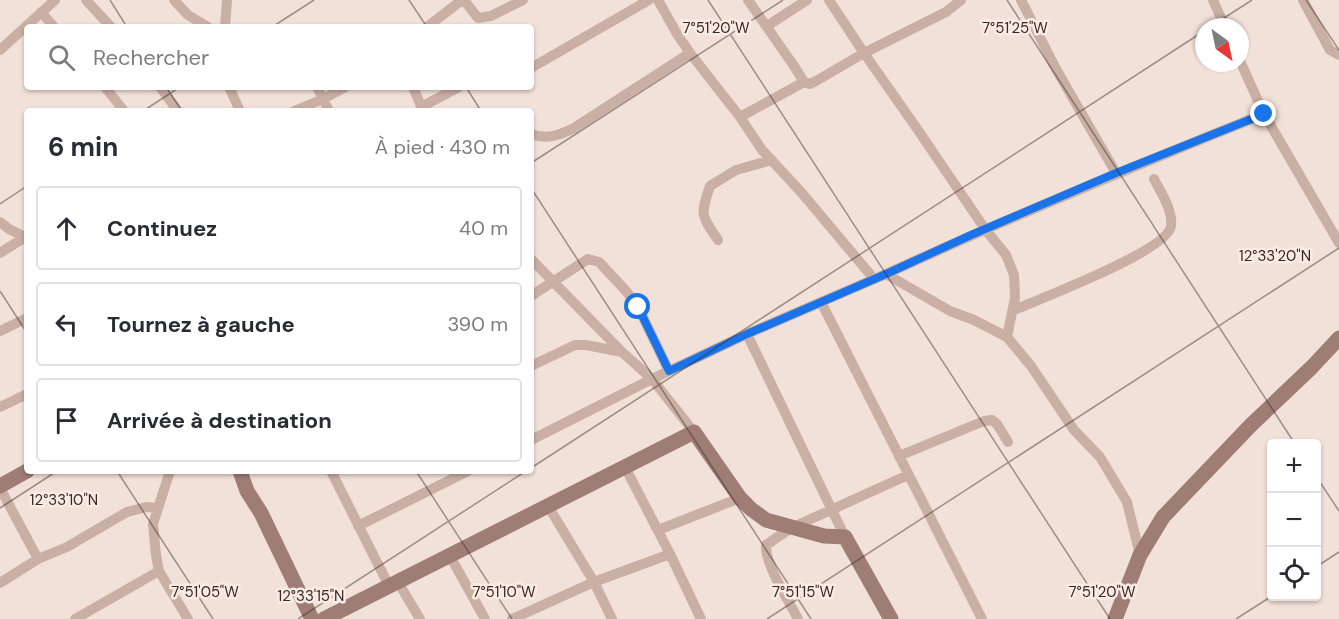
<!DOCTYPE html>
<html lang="fr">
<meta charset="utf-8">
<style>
:root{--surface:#fff;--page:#f2f2f3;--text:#2b2b33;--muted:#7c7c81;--line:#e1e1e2}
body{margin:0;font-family:"DM Sans",sans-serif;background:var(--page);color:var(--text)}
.controls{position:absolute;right:18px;bottom:18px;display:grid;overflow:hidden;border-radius:6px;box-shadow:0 2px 4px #0004}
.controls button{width:54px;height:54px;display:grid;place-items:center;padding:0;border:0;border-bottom:2px solid var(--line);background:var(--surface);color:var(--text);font:30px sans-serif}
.compass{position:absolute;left:1195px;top:18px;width:54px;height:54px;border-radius:50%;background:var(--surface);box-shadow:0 2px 4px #0004;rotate:147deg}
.stop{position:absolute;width:18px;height:18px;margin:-14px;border:4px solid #1a73e8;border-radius:50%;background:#fff}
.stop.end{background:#1a73e8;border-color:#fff;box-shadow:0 2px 6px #0008}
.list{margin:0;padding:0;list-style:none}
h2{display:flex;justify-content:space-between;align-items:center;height:78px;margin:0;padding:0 24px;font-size:26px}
h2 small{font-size:20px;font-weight:400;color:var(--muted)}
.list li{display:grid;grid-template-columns:39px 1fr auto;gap:18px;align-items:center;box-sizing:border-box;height:84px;margin:0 12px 12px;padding:0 12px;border:2px solid var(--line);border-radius:6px}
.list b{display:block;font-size:22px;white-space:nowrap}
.list em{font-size:20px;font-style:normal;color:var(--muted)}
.icon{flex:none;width:33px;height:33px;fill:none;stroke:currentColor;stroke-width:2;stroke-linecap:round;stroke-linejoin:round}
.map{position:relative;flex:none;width:1339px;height:619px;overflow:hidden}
.search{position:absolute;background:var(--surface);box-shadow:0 2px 4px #0004;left:24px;top:24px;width:510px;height:66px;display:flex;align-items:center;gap:15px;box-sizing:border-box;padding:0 21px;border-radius:6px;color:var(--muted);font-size:22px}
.panel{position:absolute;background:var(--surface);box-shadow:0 2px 4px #0004;left:24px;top:108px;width:510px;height:366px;border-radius:6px}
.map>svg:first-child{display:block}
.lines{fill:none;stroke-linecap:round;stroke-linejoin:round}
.street{stroke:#caafa4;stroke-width:10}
.secondary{stroke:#9e7d75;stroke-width:15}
.route{stroke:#1a73e8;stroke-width:8}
.ticks{fill:none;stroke:#352826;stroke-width:1.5;stroke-opacity:0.45}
.ticks-label{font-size:15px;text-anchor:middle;fill:#352826;stroke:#faece4;stroke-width:5;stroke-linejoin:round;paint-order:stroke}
</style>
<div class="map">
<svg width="1339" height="619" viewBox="0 0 1339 619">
<rect width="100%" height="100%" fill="#f2e1d8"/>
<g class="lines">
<path class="street" d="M86,0L111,27
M174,0L188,15L208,27
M464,0L478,18L491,16L523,0
M658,0L677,34L690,53L740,117L762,150L801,192L874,279
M748,0L794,66L804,82L810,84L816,81L864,53L946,12L961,0
M829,0L864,53L920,133L985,229L1006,255L1014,275L1015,298L1007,337
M1021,0L1056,69L1116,173
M1213,0L1225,27
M1303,0L1330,50L1339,55
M41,12L54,27
M767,26L807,0
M225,27L227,0
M427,27L462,0
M0,50L55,0
M1240,61L1264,114
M531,68L649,0
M105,87L124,111
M160,87L178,111
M229,87L240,111
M317,87L329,111
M413,87L423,111
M421,107L459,87
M294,111L323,99L345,87
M740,117L804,82
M531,134C547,140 560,135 574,128L690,53
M0,222L9,229L25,237
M718,240C701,215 700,215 710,186L736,170L772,160
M0,253L27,236
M531,259L622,352L652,379L531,440
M886,274C1010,217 1137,165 1264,114L1339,243
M531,296L588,259L599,262L627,292L638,307L669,371
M821,302L982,619
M1014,310C1039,299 1168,251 1171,226C1173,210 1161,193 1154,179
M0,331L27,318
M747,334L845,537
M531,366L575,345H586L622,352
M0,407L27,394
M694,432L652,379L747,334L886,274L950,311L974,320L1007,337L1031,366L1074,430L1100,457L1127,502L1140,555
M899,456L984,421L992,420L997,424L1008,442
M625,467L670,554
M170,471L153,524L156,555L159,571L188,619
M331,471L389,586
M0,488L38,559
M548,506L594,582L612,619
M358,526L468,471
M658,530L740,498
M450,556L485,619
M398,582L420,619
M0,583L38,559L67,547L127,512L146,507L157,508
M75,619L159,571
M512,619L594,582L670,554L701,619
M798,619C789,601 765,565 766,545L791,528L908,475"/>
<path class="secondary" d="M240,471L247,491L261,513L312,619
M0,486L27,471
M324,619L694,432L740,498L751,509L766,520L824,536L845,537L891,619
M1115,619L1140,555L1163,517L1251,425L1312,367L1339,338"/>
</g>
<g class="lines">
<path class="route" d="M638,307L669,371L747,334L886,274L971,235L1116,173L1264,114"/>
</g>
<path class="ticks" d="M110,0L127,27M409,0L427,27M708,0L1110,619M1007,0L1295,444M1306,0L1339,50M272,27L314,0M1210,27L1252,0M166,87L182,111M466,87L481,111M143,111L180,87M531,163L783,0M531,188L811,619M0,204L27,186M0,291L27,333M531,468L1204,31M117,471L213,619M416,471L512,619M1316,476L1339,511M0,508L57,471M1316,567L1339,552M298,619L526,471M767,619L1339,248M1236,619L1272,596"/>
<g class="ticks-label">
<text x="1015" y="33">7°51'25"W</text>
<text x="716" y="33">7°51'20"W</text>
<text x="1275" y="261">12°33'20"N</text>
<text x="64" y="505">12°33'10"N</text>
<text x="205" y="597">7°51'05"W</text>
<text x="504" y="597">7°51'10"W</text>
<text x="803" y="597">7°51'15"W</text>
<text x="1102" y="597">7°51'20"W</text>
<text x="311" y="601">12°33'15"N</text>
</g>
</svg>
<div class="controls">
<button>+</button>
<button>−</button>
<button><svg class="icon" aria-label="locate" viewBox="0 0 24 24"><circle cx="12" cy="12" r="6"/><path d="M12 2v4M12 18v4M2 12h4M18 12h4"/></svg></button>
</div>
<svg class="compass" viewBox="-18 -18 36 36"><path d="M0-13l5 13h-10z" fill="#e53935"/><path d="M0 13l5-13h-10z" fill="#7c7c81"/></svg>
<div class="stop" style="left:638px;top:307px"></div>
<div class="stop end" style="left:1264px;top:114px"></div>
<div class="search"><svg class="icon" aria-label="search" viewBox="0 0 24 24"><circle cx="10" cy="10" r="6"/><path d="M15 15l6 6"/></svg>Rechercher</div>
<section class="panel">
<h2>6 min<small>À pied · 430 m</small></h2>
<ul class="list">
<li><svg class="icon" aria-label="ahead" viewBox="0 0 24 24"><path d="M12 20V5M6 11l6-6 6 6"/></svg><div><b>Continuez</b></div><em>40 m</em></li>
<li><svg class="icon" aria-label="left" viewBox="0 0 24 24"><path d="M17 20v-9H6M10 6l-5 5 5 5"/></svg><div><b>Tournez à gauche</b></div><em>390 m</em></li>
<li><svg class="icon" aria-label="arrive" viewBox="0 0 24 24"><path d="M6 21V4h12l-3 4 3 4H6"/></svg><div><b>Arrivée à destination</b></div></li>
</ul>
</section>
</div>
